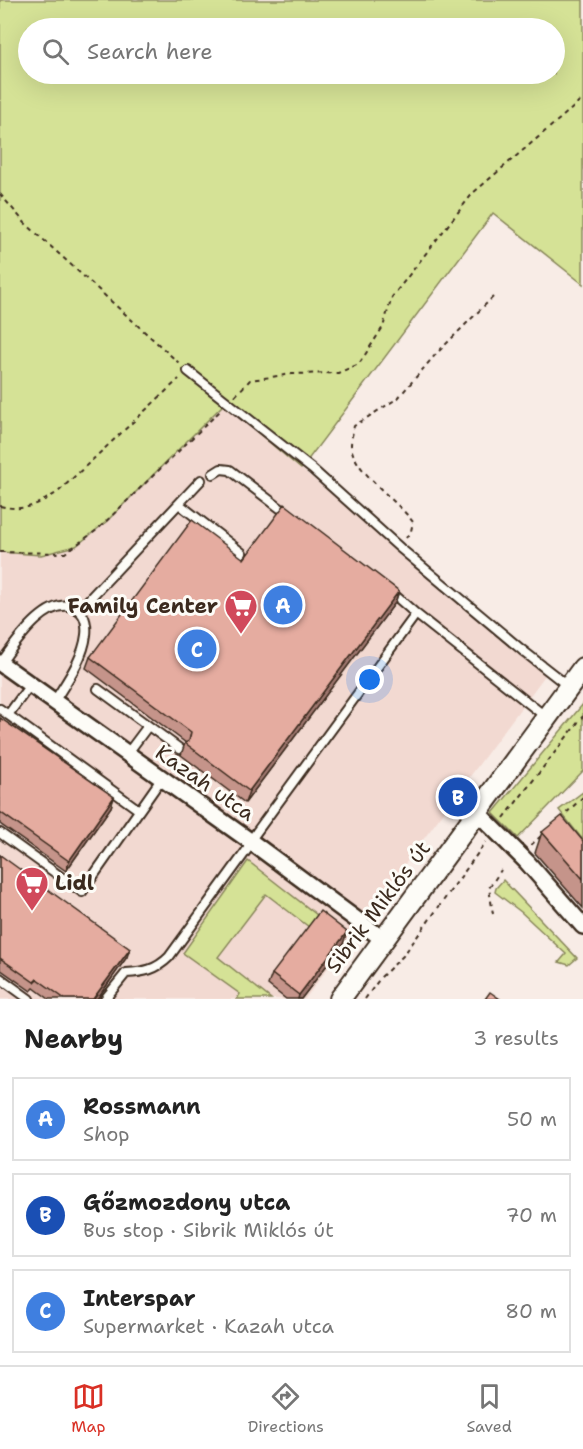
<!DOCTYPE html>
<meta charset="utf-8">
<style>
:root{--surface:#fff;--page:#f2f2f2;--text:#222;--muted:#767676;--line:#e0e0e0;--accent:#d93025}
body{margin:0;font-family:"Shantell Sans",sans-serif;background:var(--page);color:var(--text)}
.you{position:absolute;left:370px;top:680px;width:21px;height:21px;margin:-15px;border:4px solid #fff;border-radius:50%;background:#1a73e8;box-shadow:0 0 0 9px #1a73e833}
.badge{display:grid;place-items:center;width:39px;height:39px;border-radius:50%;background:var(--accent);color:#fff;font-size:20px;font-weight:700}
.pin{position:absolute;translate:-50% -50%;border:3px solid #fff;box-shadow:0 2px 6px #0006}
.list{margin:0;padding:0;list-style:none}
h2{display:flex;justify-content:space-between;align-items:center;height:78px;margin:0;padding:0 24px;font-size:26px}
h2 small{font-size:20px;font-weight:400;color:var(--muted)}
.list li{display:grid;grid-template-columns:39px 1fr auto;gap:18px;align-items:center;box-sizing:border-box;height:84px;margin:0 12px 12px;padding:0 12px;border:2px solid var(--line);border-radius:0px}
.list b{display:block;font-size:22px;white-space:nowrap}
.list p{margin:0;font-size:20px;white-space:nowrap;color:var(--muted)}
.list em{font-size:20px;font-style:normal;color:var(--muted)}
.icon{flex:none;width:33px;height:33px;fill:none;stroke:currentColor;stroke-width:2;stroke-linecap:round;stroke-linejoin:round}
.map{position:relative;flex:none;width:583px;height:999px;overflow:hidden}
.search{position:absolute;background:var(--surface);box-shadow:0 6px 24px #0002;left:18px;right:18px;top:18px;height:66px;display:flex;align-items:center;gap:15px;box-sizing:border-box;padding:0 21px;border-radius:33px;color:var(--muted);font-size:22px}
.sheet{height:366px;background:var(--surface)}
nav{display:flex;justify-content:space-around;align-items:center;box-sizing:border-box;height:84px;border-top:2px solid var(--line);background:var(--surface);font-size:16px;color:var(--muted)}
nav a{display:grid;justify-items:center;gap:3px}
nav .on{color:var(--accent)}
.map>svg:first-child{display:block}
.built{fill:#f2d9d1}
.green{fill:#d5e296;stroke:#88865a;stroke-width:1.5;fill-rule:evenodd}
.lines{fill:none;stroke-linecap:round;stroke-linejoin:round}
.service-casing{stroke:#3b2a1e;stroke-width:12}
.minor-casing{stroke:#3b2a1e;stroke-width:20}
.tertiary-casing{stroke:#3b2a1e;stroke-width:24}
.path{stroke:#3b2a1e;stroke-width:2;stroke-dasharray:4.5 4.5;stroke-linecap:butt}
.service{stroke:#fdfcf7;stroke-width:8}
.minor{stroke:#fdfcf7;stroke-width:15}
.tertiary{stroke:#fdfcf7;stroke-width:20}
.wall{fill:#c5948a;stroke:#3b2a1e;stroke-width:1.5}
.shaded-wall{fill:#a07870;stroke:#3b2a1e;stroke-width:1.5}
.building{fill:#e5aca0;stroke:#3b2a1e;stroke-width:1.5}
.labels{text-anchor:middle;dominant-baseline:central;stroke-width:6;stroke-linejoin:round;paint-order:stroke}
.poi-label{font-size:21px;font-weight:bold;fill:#3b2a1e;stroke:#fdfcf7;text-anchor:end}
.street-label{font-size:21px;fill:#3b2a1e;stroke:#fdfcf7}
</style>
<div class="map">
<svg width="583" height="999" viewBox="0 0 583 999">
<rect width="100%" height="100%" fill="#f8ece6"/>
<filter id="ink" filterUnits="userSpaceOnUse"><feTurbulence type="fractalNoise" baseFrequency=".0167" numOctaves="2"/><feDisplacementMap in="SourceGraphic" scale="12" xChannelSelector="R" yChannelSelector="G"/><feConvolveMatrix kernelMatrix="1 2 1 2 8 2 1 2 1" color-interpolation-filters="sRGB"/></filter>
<g filter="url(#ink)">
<path class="built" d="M224,404L546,674L305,999H0V552L41,555L76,546L106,522Z"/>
<path class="green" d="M0,0H583V284L493,213L301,469L224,404L106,522L76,546L41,555L0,552ZM28,28H554V74H28Z
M583,704V771L518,838L493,813Z
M583,792V840L559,810Z
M248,861L317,915L309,927L266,894L218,957L271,999H237L240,994L183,953Z
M503,880L577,958L569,965L559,962L566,954L521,912L495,892L496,888Z"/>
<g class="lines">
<g class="service-casing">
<path id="service" d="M188,371L312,469L400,548L522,650L568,686
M213,474L221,469L230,470L289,515
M179,504L242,553
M390,591L416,614
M79,610L201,480
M1,663C14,645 50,590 78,610C86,615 87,627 86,635C83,660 66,682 54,702
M98,689L180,749
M0,709L139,810
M8,715L30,685
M127,754L148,726
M0,833L82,892L162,778
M250,841L416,614L546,717
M0,978L29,999
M105,999L126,973C144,972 156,970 169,957L252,843"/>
</g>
<g class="minor-casing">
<path id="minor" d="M0,663L250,841L384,940
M477,812L527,862L583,926"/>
</g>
<g class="tertiary-casing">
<path id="tertiary" d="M340,999L583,668"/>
</g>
<path class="path" d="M0,194L25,223L179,363
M235,396L250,380L292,374L338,373L359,364L383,327L392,297L473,193L583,99
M0,506C26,512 36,505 58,492L179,379
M406,538L411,531L413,522C398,501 352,470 351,445C351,439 353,432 354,426L398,398L436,354L493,297
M0,552L65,553L97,530L220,411
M504,818L583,716
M560,819L583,797
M531,845L542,835
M493,914L489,888L501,870
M365,999L381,977L403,956L486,842"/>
<use href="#service" class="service"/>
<use href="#minor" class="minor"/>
<use href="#tertiary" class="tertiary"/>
</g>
<path class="wall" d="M244,559L399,591L395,603L245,803L181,755L185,743H186L86,668L90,657Z
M0,718L114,797L111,807L66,871L0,824Z
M542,832L583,841V908L535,853Z
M0,855L127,957L97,999H49L34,988L31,991L0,969Z
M343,944L301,999H286L268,985L272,974Z"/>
<path class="shaded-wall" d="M399,591L395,603L245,803L249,791Z
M114,797L111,807L66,871L69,861Z
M347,932L343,944L301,999H298L299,995Z
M130,949L127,957L97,999H93Z"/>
<path class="building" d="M285,504L399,591L249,791L185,743L189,741L191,732L90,657L192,520L244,559Z
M0,718L114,797L69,861L0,812Z
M562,816L583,841V879L542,832Z
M0,855L130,949L93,999H65L37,979L34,982L0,958Z
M320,911L347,932L299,995L272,974Z
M490,992L500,999H485Z"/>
</g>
<defs>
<g id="supermarket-pin" transform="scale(1.725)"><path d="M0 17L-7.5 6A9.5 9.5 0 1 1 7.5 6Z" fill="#d1495b" stroke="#fdfcf7"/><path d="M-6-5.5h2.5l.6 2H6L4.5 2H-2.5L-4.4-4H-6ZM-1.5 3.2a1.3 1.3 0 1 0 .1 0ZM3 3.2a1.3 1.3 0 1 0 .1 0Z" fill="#fff"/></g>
</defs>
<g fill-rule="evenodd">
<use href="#supermarket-pin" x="241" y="606"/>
<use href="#supermarket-pin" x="32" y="883"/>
</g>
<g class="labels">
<g class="poi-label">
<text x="218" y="606">Family Center</text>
<text x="55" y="883" text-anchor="start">Lidl</text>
</g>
<g class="street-label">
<text transform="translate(205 783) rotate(35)">Kazah utca</text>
<text transform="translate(378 907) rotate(-53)">Sibrik Miklós út</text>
</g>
</g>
</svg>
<div class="you"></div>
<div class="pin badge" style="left:283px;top:605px;background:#3f7fe0">A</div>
<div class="pin badge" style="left:458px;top:797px;background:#1a4fb4">B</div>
<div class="pin badge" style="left:197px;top:649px;background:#3f7fe0">C</div>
<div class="search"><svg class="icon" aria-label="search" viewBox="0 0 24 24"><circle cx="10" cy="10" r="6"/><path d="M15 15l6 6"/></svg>Search here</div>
</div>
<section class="sheet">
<h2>Nearby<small>3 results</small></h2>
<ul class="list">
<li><span class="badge" style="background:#3f7fe0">A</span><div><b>Rossmann</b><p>Shop</p></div><em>50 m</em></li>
<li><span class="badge" style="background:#1a4fb4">B</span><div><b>Gőzmozdony utca</b><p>Bus stop · Sibrik Miklós út</p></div><em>70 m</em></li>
<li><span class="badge" style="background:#3f7fe0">C</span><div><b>Interspar</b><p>Supermarket · Kazah utca</p></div><em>80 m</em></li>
</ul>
</section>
<nav>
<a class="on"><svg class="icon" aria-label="map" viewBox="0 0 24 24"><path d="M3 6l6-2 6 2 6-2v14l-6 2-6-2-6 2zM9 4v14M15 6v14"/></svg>Map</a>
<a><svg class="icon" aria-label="directions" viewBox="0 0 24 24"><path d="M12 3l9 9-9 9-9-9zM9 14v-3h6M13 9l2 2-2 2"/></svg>Directions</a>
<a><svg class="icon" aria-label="saved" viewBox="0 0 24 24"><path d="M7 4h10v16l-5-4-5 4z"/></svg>Saved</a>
</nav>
